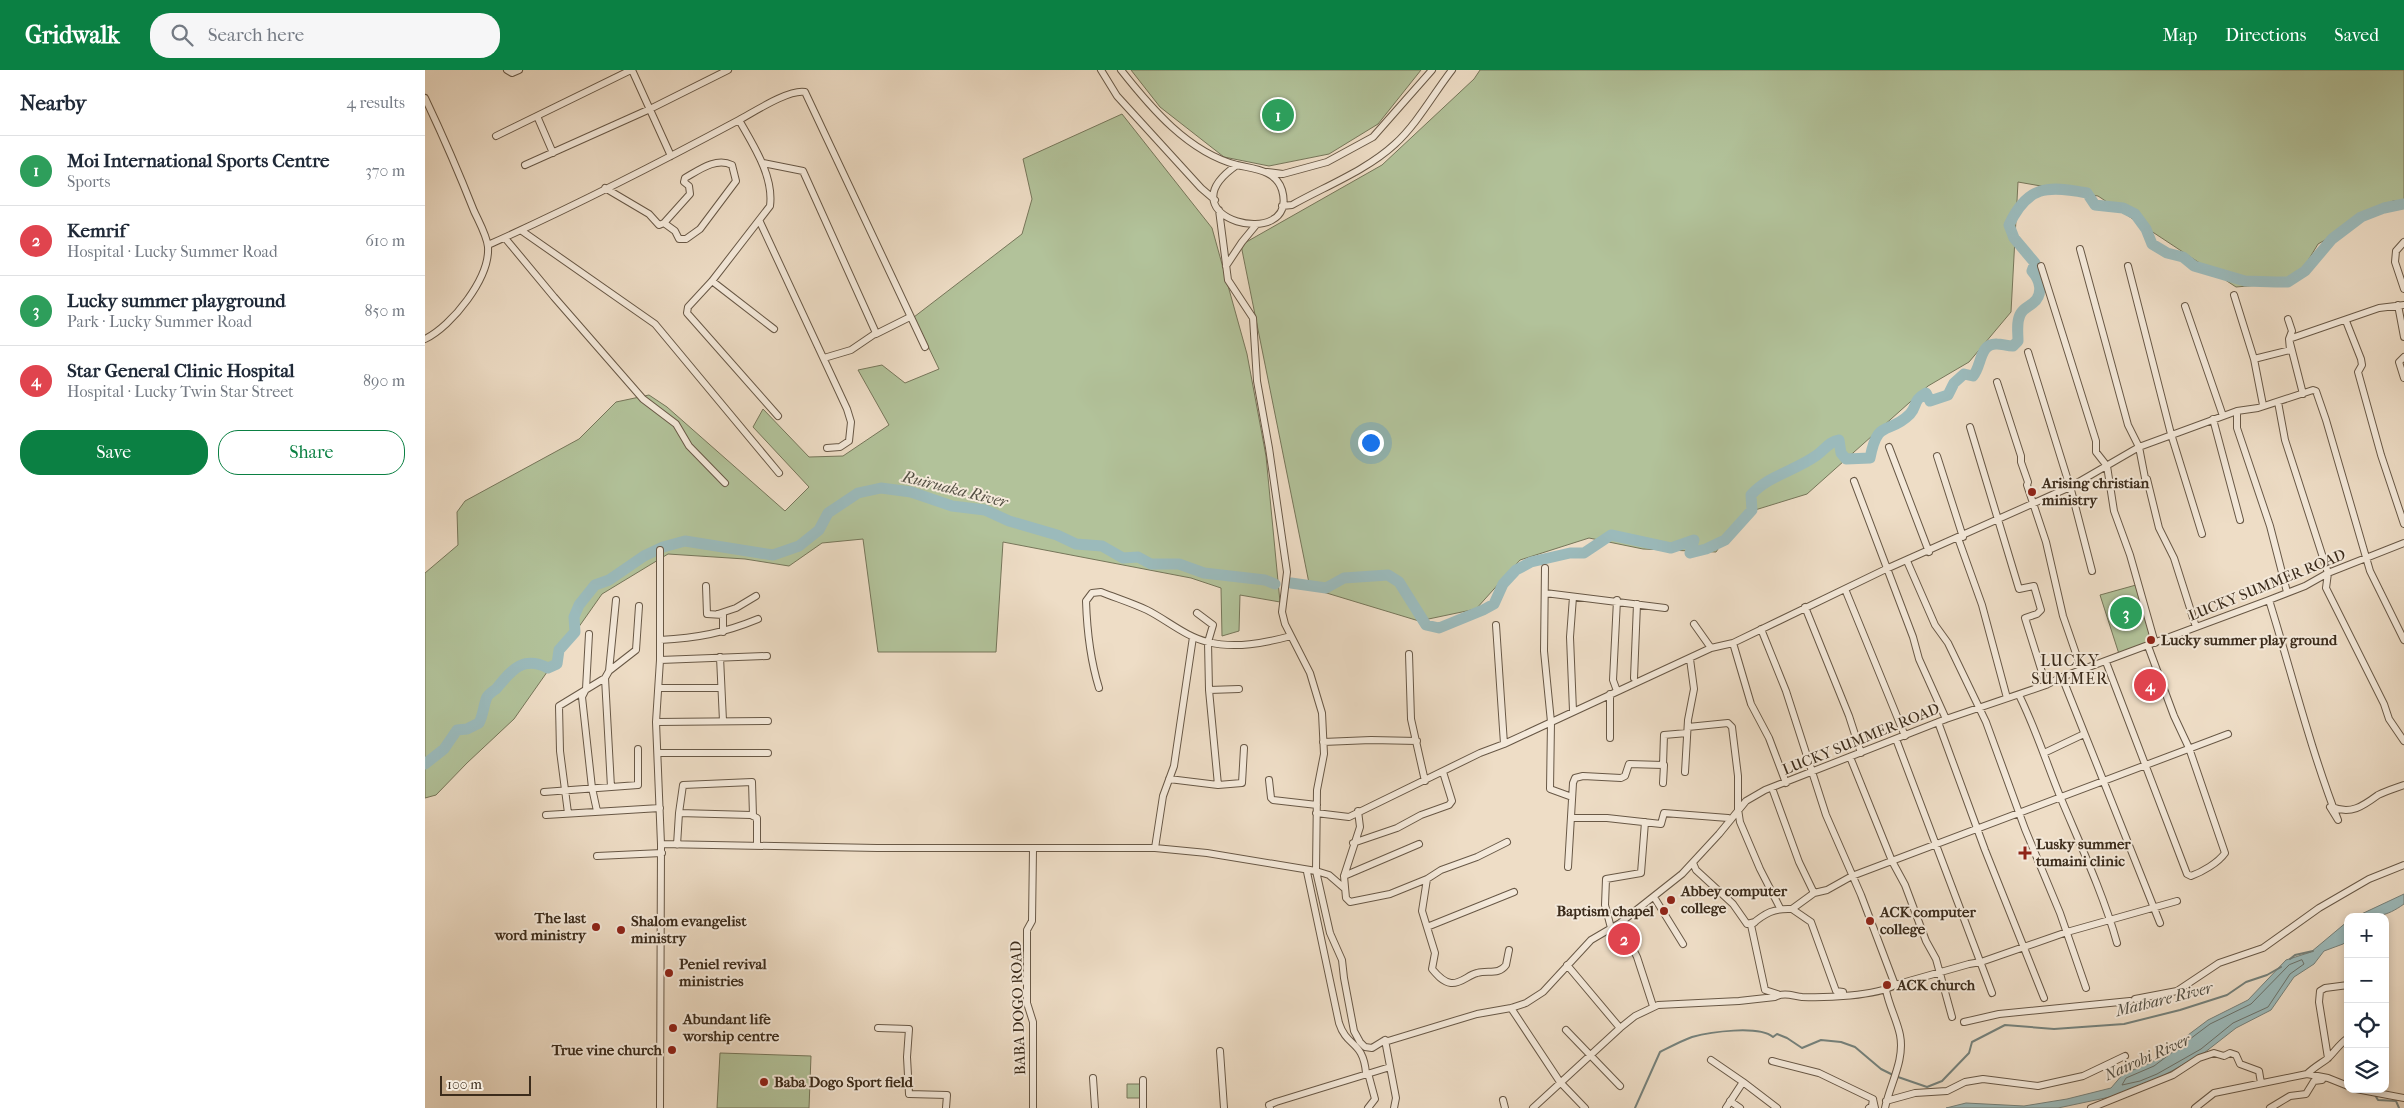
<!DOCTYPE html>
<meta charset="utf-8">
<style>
:root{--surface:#fff;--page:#f6f6f7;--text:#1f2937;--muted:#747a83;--line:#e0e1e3;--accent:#0b8043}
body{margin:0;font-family:"IM FELL French Canon",serif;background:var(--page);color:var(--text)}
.controls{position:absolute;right:15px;bottom:15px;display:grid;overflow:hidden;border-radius:10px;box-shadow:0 2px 8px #0003}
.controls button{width:45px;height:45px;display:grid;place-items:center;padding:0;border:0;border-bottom:1px solid var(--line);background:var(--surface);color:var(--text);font:25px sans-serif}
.scale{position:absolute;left:15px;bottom:12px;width:91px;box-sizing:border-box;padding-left:5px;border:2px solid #3b2b1b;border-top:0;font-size:14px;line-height:18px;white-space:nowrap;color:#3b2b1b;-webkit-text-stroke:4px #f4e9da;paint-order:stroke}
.you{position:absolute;left:945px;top:372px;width:18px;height:18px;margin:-12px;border:4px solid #fff;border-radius:50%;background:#1a73e8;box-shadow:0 0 0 8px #1a73e833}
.badge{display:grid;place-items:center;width:32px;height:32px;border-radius:50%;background:var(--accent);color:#fff;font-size:16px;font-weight:700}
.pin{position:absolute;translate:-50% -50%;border:2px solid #fff;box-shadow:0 1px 5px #0006}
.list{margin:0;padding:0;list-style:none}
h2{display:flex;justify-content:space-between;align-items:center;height:65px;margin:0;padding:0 20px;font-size:21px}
h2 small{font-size:16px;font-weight:400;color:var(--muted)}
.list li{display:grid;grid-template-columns:32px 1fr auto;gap:15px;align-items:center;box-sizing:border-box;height:70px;padding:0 20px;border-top:1px solid var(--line)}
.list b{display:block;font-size:19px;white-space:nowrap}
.list p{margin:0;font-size:16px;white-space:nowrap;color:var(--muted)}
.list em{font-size:16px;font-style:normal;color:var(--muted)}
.actions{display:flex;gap:10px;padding:15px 20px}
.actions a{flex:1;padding:11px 0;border:1px solid var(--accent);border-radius:20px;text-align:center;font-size:18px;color:var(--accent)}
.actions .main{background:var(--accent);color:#fff}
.icon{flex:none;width:28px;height:28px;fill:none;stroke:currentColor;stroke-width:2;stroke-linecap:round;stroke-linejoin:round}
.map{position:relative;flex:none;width:1979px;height:1038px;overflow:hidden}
header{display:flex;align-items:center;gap:30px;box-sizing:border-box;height:70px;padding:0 25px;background:var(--accent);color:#fff}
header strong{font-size:24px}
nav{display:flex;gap:28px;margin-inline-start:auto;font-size:18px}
.search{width:350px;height:45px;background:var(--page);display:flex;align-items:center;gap:12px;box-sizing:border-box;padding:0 18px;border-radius:20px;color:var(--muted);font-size:19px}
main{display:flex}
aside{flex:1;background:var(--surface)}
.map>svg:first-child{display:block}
.green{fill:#b2c29a;stroke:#76765a}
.water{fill:#9bbabb;stroke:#75817b}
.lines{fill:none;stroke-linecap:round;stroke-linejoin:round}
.shore{stroke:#6b726b;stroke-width:1}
.stream{stroke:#75817b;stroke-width:2}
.river{stroke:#9bbabb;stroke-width:11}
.minor-casing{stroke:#685846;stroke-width:8}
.minor{stroke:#f4e9da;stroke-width:6}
.poi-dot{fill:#8f2418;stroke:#f4e9da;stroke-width:2}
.labels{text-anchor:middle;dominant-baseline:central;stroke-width:4;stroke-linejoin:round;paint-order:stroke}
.poi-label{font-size:15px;font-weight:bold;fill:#3b2b1b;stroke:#f4e9da;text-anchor:start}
.street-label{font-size:15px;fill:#3b2b1b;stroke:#f4e9da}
.water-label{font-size:16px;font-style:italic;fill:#534f43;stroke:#f4e9da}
.neighbourhood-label{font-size:16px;letter-spacing:1px;fill:#3b2b1b;stroke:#f4e9da}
</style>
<header>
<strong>Gridwalk</strong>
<div class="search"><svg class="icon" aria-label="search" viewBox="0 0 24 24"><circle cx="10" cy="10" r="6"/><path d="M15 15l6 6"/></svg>Search here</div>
<nav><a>Map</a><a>Directions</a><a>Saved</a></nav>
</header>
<main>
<aside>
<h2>Nearby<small>4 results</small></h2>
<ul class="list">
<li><span class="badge" style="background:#2e9e5b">1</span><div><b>Moi International Sports Centre</b><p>Sports</p></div><em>370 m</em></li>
<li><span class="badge" style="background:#e0444e">2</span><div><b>Kemrif</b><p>Hospital · Lucky Summer Road</p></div><em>610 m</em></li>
<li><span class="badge" style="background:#2e9e5b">3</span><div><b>Lucky summer playground</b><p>Park · Lucky Summer Road</p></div><em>850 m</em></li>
<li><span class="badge" style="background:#e0444e">4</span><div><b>Star General Clinic Hospital</b><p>Hospital · Lucky Twin Star Street</p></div><em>890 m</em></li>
</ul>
<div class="actions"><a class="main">Save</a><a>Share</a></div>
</aside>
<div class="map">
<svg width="1979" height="1038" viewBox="0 0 1979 1038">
<rect width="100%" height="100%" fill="#eeddc6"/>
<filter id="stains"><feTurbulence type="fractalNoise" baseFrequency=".004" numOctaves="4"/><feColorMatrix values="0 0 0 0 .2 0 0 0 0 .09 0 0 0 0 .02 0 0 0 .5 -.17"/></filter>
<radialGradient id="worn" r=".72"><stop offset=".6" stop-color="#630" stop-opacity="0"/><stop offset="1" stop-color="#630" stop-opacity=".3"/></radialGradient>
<path class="green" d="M706,0H996L953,54L904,84L844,96L799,87L735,37Z
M1055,0H1979V130L1968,131L1893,174L1870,212L1811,217L1673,126L1593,112L1586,242L1544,292L1503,316L1382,424L1317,444L1291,482L1218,479L1164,468L1095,490L1051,539L994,551L885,518L816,175L957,95L1049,9Z
M697,44L787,158L822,284L841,386L855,532L815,525L814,561L797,566L796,518L766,508L578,472L571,582H453L438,469L397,473L364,496L320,489L243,484L177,524L89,649L42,693L11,725L0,728V503L33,475L32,442L40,431L154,369L191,332L224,325L242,337L360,441L384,417L328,357L338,339L384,387L418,386L464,355L433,300L457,295L480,313L514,299L489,247L597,164L607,129L598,89Z
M1711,515L1729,571L1694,584L1675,525Z
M295,983L386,986L384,1038H292Z
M702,1014H716V1028H702Z"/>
<path class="water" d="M1979,824V834C1961,847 1951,847 1930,847Z
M1923,851V870L1918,874L1899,881L1889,894L1869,907L1846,940L1811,958L1779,983L1734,1008L1685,1027L1633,1038H1521L1541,1033L1599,1036L1642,1029L1686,1018L1698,1004L1727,992L1783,950L1823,930L1861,890L1886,882Z"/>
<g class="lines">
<path class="shore" d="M1877,890L1879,894L1865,904L1843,937L1808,953L1776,979L1732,1004L1715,1011L1697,1015L1701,1008L1729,996L1785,954L1826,934L1864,895Z"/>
<path class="stream" d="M1865,889L1870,885L1888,881
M1473,1007L1502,1017L1517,1011L1544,983L1547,972L1580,955L1629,959L1699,954L1755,940L1802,925L1821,912L1842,905L1856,897
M1950,1025L1953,1030L1971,1031L1974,1038
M1210,1038L1235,982C1245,977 1256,971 1267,967C1285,962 1333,955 1348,967L1352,964L1362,968L1377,978L1396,970L1416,972L1430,977L1456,999L1468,1005"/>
<path class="river" d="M866,513L901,518L919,508L963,505L974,512L1001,555L1014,558L1058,540L1069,534L1078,514L1091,500L1106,492L1145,483H1159L1186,465L1246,478L1269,470L1265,483L1281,479L1300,470L1327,440L1326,425C1344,405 1370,401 1392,385C1399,380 1405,371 1414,370L1416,383L1421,389L1445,388C1453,347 1463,366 1485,344C1493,335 1487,331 1501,323L1505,331L1523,325L1529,313L1539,304L1548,306C1557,296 1554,273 1572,274C1577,274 1582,276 1588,276L1593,271C1593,262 1591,251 1596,243C1599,238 1603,237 1608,233C1619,224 1615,210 1607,201L1610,193L1589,168L1584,155C1602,116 1622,115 1662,123L1670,135L1698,138L1710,144L1721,159L1727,174L1742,183L1758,187L1769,196L1820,211L1851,212H1863L1880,201L1907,169L1936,147L1959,138L1979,134
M0,694L19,679L32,660L42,659L54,653C58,646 59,633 62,627C64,624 68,621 71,619C86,601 97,585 123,598L132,594L134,580L150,562L149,547L154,535L170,515L184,510L219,486L238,477L260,471L348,485L374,476L394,460L403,443L433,423L456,418L486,422L527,436L560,440L584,451L632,465L651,474L677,476L698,488L713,487L726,494H754L779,503L840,510L850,514"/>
<g class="minor-casing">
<path id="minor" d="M82,0L87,3L94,0
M207,0L246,86
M676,0L692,26L776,118L790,130
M696,0C726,38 763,82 812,95
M0,28C18,66 34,103 49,141C54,152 62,166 63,177C65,208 27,256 0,269
M112,46L128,83
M314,50C328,75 349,106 345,136L287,211L263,237L262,243L353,346
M71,66L206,0
M338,93L378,101L451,263L426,280L399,288
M100,95L225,39L303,0
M812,95C829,99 851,100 857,120C875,183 734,149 812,95Z
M842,102L858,104L902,92L948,67L1007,0
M180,118L224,144L234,155L239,153L250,161L254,169H261L275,159L311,111L307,95C291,87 274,100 260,108L259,112L264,116L265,124L239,153
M857,136L867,135C901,116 942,100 970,74C992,54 1009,23 1027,0
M794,140L803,210L828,248L832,311L844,378L862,502L857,542L860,554L885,603L897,643L899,684L892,720L891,801L905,863L917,890L919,908L929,961L935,972L940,977L947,978L960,970
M335,152L422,339L426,352L424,371L415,377L402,378
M97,161L230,254L354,403
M80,168L129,227L218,329L251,354L264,376L300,413
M1979,172L1971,181L1970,192L1979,219
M63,175C148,137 232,94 314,50C329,42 364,19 380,22L500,277
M1655,179L1703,355L1714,377L1720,408L1722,409L1734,458L1749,488L1771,557
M801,196L817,172L831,155
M1616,196L1671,371V382L1682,396L1689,441L1705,485L1730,573
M1703,196L1746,364L1777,464
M287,211L349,259
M1809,225L1829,289L1838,335
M1973,235L1979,267
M1760,236L1798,346
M1863,249L1867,261L1864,269L1878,324
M1921,251L1936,289L1937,295L1933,302L1956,385L1979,454
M451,264L485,247
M1603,282L1645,417
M1979,287L1974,292L1979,308
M1829,289L1865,280L1864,269L1954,238L1979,235
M1572,312L1596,386V392L1603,412L1602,415L1621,472L1638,546L1657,601
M1853,332L1860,370L1903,503L1901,518L1959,634L1964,649L1979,671
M1812,341V358L1845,456L1862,522
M1788,349L1815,450
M1545,357L1594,519L1609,516L1616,540L1612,544L1600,548L1621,615
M1464,377L1504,482
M1512,386L1538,467
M1429,411L1488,567L1494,589L1521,649
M1645,416L1667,501
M1533,468L1557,535L1582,628
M235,480V590L231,652L236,774
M1482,491L1510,555L1523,573L1561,652L1600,759L1635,843L1661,918
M1120,498L1119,581L1126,652L1125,719L1147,727
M281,516L282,544L298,545V562
M1420,519L1480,666
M1120,523L1240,538
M1148,527L1145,567L1148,641
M1192,530L1188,610L1192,621
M1844,530C1867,604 1885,678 1913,750L1905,737
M1380,537L1424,646L1436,683
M293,544L311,538L331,526
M1269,554L1286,578
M1071,555L1079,674
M164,564L161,619L157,627L167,718L172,741
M235,570C272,568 299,563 333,549
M1308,573L1326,634L1344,668L1361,713
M984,584L986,649L1000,711
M295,587L298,651
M235,590L342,586
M1681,592L1762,804L1766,806C1777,802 1793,793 1800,783L1764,678L1749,646L1723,576
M184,601L191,530
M1637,607L1735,853
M180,608L186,717
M1209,608L1212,534
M234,618H295
M674,618C665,589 662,561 661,531L667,523L676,522C691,528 707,533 722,540C742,550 761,567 783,572C810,579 840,573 866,566
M784,620L814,619
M1594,625C1611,659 1622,695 1637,731C1656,776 1679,826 1692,873
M231,652L343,651
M1513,652L1560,780L1619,928
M1263,657L1303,653L1307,657L1313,706V739L1315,752L1335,799L1355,838
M1185,668V624
M1471,669L1567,923
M898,672L946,670L992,671
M233,683H343
M1619,683L1659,664
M1425,687L1467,791L1480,815L1501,871L1511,889L1527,947
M1260,702L1263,650L1269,619L1265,589
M744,709L793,715L784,620L783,572L788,555L772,543
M844,710L846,728L848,730L892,735
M1238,713L1239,695
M793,715L817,713L819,678
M1347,718L1374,792L1389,823
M119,722L213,715V679
M1907,737C1926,745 1938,736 1953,725C1961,721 1971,718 1979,715
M933,741L935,757L919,806L921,828L925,832L965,824L1002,809L1016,800L1052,787L1082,772
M143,743L135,681L134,636L180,608L184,601L211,580L214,536
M254,743L326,745L332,748V774
M891,743L924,747L1055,683L1079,674L1286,578L1308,573L1461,499L1645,417L1714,377L1812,341L1833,338L1888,320L1891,321L1901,350L1945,501L1979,570
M121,745L235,738
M1146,748H1182L1236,754L1239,743L1303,748
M928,773L972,758L996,745L1024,735L1027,731L1018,702
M252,775L254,743L258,715L327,712L328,746
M730,778L738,726L749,696L768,567
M608,779L607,851L602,860V933L608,952V1038
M172,786L237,783
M1268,793L1271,800L1308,834L1322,854L1330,852L1326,855C1340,843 1349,838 1367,839L1389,823L1402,820L1427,806L1803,664
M1143,797L1148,713L1150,708L1158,706L1196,708L1200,706L1204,694L1238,695L1239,665L1262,663
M882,802L914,953C922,978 938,970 941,1003
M919,806L994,774
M1002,809L997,841L1010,883L1007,899C1012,905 1018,912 1026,913C1036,914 1043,905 1052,903C1063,900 1074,905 1081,895L1084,880
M1229,827L1258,874
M1367,839L1386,852L1411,921L1418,922
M1195,853L1212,887L1228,936
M1326,855L1340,920L1355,925
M1002,857L1089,822
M1186,858L1180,835L1181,809L1216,803L1220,752
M1142,895L1195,958
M1470,915L1544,894L1556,892L1642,862L1752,831
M1710,929L1752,921L1794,893L1838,878L1894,838L1944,809L1979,795
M1086,938L1135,1012L1160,1038
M1539,952L1574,944L1705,931
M453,958L484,959L482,987L484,1024L522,1025L521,1038
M1141,960L1195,1016
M960,970L963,971L1052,944L1086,938L1101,933L1118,922L1166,870L1195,853L1257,804L1294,764L1321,731L1340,720L1521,649L1621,615L1637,607L1844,530L1880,516L1903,503L1979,473
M960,970L971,1028L969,1038
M795,981L799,1038
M1903,988L1894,932L1895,921L1900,918L1923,915
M1286,990L1318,1012
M1347,991L1394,1003L1448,1029
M1882,1004C1888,998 1895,994 1902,989C1909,983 1914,974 1923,968
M668,1008L670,1038
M718,1010V1038
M1931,1019L1979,1028
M1078,1030L1080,1038
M1305,1031L1315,1038
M1461,1031L1490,1023L1522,1021L1540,1012L1558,1009L1613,1016L1658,1006L1700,986
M235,1038L236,774L452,778H730L782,783L891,801L904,805L919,818
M845,1038L844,1035L851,1032L965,997
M943,1038L950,1029L943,1003
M1108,1038L1195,958L1210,946L1233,935L1314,931L1350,927C1359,922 1368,926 1377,927C1400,928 1451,926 1470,915L1436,825L1401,745L1361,621L1336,559
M1301,1038L1318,1012L1352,1038
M1444,1038L1447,1036L1448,1029L1450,1038
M1460,1038C1465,1014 1480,990 1475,965C1472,950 1464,936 1461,920
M1666,1038L1748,1005L1774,988L1789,983L1799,986L1805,983L1811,985L1815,994L1834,1001L1836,1013
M1770,1038L1789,1023L1882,1004L1903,1008L1923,1016
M1845,1038L1865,1026L1881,1024L1889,1011L1897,1010"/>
</g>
<use href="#minor" class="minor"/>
</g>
<g class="poi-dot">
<circle cx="1607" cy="422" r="5"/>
<circle cx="1726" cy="570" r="5"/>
<path d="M1597.5 775.5h5v5h5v5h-5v5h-5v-5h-5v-5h5z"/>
<circle cx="1246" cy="830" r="5"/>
<circle cx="1239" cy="841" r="5"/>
<circle cx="1445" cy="851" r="5"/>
<circle cx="171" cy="857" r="5"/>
<circle cx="196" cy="860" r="5"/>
<circle cx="244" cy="903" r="5"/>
<circle cx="1462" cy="915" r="5"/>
<circle cx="248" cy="958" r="5"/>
<circle cx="247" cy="980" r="5"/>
<circle cx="339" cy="1012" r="5"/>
</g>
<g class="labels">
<g class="poi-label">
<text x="1617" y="413">Arising christian<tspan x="1617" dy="17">ministry</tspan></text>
<text x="1736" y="570">Lucky summer play ground</text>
<text x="1611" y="774">Lusky summer<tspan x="1611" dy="17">tumaini clinic</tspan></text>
<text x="1256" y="821">Abbey computer<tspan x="1256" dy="17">college</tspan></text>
<text x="1229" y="841" text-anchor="end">Baptism chapel</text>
<text x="1455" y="842">ACK computer<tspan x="1455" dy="17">college</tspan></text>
<text x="161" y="848" text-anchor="end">The last<tspan x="161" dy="17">word ministry</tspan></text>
<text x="206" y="851">Shalom evangelist<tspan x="206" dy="17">ministry</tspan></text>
<text x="254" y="894">Peniel revival<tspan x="254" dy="17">ministries</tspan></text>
<text x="1472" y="915">ACK church</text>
<text x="258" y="949">Abundant life<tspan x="258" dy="17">worship centre</tspan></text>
<text x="237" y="980" text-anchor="end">True vine church</text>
<text x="349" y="1012">Baba Dogo Sport field</text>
</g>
<g class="street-label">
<text transform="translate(1842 515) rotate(-22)">LUCKY SUMMER ROAD</text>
<text transform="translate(1436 669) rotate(-22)">LUCKY SUMMER ROAD</text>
<text transform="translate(593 938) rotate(-92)">BABA DOGO ROAD</text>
</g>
<g class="water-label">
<text transform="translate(530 419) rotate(14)">Ruiruaka River</text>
<text transform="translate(1739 929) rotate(-14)">Mathare River</text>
<text transform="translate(1722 987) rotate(-24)">Nairobi River</text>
</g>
<g class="neighbourhood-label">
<text x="1645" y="590">LUCKY<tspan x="1645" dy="18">SUMMER</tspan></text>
</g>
</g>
<rect width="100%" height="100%" filter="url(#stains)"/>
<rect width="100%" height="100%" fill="url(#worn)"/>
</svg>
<div class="controls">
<button>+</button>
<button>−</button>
<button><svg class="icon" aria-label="locate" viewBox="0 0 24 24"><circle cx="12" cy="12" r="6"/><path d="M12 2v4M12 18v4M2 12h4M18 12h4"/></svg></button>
<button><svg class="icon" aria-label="layers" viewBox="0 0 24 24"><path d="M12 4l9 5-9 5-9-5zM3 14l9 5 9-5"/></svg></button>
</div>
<div class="scale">100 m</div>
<div class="you"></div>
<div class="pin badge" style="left:853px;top:45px;background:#2e9e5b">1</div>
<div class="pin badge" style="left:1199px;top:869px;background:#e0444e">2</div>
<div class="pin badge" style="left:1701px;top:543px;background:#2e9e5b">3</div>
<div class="pin badge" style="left:1725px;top:615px;background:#e0444e">4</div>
</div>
</main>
